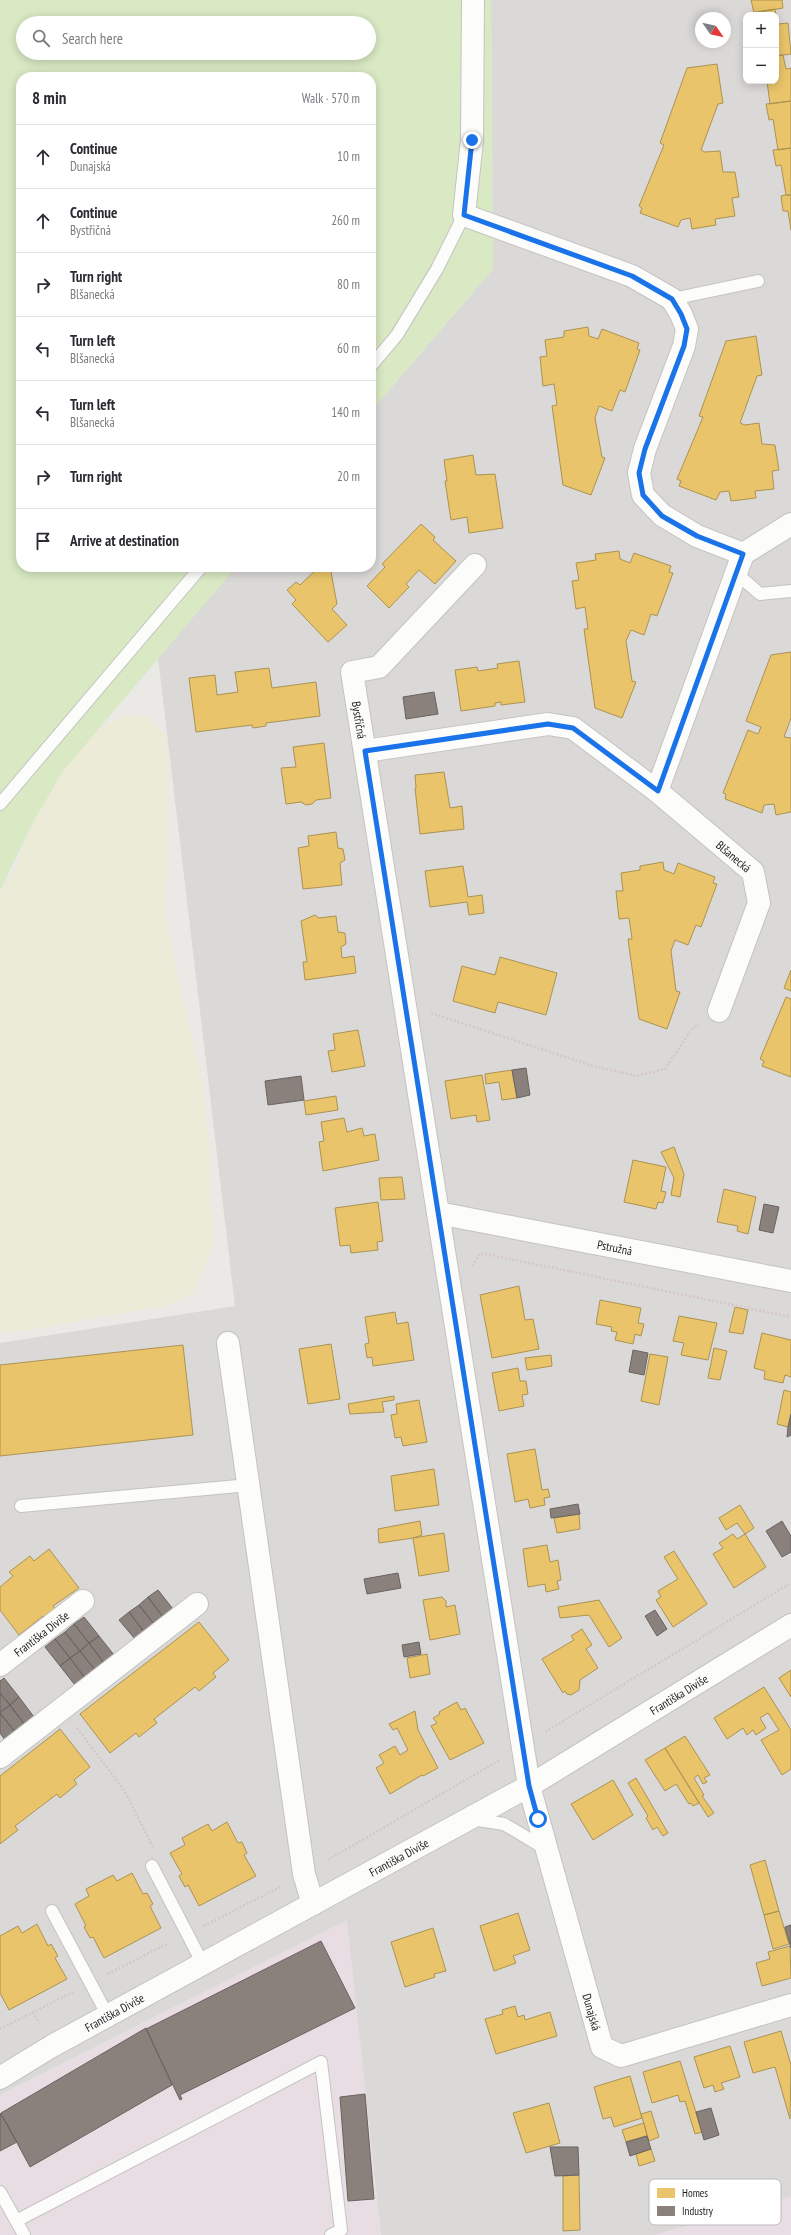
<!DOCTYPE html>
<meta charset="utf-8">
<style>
:root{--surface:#fff;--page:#f2f2f3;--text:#2b2b33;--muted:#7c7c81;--line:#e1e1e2}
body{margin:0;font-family:"PT Sans Narrow",sans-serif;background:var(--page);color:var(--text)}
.controls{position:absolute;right:12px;top:12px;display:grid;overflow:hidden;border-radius:8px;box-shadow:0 2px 10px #0003}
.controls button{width:36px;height:36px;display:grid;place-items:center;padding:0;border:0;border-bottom:1px solid var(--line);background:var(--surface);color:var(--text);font:20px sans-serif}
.compass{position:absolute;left:695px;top:12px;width:36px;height:36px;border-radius:50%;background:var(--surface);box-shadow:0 2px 10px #0003;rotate:124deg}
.stop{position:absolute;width:12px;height:12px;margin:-9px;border:3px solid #1a73e8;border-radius:50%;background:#fff}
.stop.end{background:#1a73e8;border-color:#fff;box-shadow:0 1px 4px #0008}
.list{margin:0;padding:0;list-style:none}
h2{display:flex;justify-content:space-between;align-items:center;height:52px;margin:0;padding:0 16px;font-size:17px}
h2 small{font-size:13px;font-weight:400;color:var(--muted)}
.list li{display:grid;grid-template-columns:26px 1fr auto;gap:12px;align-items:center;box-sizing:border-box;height:64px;padding:0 16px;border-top:1px solid var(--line)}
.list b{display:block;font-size:15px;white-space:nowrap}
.list p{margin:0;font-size:13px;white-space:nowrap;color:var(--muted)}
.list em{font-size:13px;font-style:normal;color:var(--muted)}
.icon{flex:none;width:22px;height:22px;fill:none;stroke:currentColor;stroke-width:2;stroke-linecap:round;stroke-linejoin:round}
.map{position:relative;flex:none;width:791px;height:2235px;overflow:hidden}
.search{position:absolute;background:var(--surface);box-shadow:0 2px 10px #0003;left:16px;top:16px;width:360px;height:44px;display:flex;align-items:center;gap:10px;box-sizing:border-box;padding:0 14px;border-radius:22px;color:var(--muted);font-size:15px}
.panel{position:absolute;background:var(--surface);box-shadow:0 2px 10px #0003;left:16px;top:72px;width:360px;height:500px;border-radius:16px}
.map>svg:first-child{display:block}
.residential{fill:#dad9d7;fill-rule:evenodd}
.industrial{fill:#e9dde4}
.farmland{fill:#ebebd8}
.grass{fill:#d8e9c3;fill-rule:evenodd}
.homes{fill:#e9c46a;stroke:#ac9253}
.industry{fill:#8a817c;stroke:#696360}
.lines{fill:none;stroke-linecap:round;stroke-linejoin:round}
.service-casing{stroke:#c4c3c1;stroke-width:14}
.minor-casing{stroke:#c4c3c1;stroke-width:24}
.path{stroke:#d6c7c4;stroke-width:2.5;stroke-dasharray:2 2;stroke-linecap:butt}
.service{stroke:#fcfcfb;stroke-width:12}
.minor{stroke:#fcfcfb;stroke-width:22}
.route{stroke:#1a73e8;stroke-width:5}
.labels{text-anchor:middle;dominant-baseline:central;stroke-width:4;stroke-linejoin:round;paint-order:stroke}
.street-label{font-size:12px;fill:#1d1d1d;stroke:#fff}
.key{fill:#fff;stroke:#bbb;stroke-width:1}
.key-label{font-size:11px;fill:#1d1d1d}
</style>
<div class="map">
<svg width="791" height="2235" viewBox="0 0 791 2235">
<rect width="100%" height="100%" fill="#ebe9e5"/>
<path class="residential" d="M491,0H791V2197L655,2235H381L346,1921L0,2095V1343L235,1306L158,657L236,567H371V411L493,269ZM746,15H776V81H746ZM701,18H725V42H701Z"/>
<path class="industrial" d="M347,1920L381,2235H0V2095Z
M791,2197V2235H655Z"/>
<path class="farmland" d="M123,715L147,717L167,736L169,864L164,903L179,983L202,1079L210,1154L213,1248L194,1292L181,1300L164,1306L28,1330L0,1332V893L14,872L32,824L63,771L89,735Z"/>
<path class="grass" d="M0,0H491L493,269L371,411V77H21V567H236L63,771L32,824L0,891ZM23,23H369V53H23Z"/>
<path class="homes" d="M751,0H782L783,8L754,13Z
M775,9L778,24L788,23L791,54L776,56V15H750V13Z
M783,55L786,69L791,68V101L770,104L767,81H776V56Z
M717,64L723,103L718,104L701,150L705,152L720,151L723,172H735L739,197L732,198L735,216L715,219L716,225L692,229L690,218L681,220L678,227L640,213L642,208L639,206L664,145L660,143L687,68Z
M791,101V148L778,150L773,119L769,120L766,104Z
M791,148V195H786L781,165L776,166L773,150Z
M786,195H791V230L788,211H783L781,196Z
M588,327L589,336L598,339L602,329L639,343L637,349L640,350L625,392L620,390L612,411L599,406L595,418L602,457L605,458L591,495L563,485L552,406L557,405L554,384L543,386L540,357L547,356L545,340L564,337V331Z
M756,336L762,375L757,376L740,423L745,425L759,423L762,444L775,445L779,470L772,471L774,489L755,491L756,498L731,501L729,491L720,492L716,500L679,486L681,481L677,479L703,417L699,416L726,341Z
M473,455L476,475L495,474L503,528L469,533L467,517L451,520L445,481H447L444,460Z
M421,524L435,537L433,540L456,561L435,584L419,570L406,584L409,587L389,608L367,586L385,567L382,564Z
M619,551L620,559L630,563L634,553L671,566L669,572L673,573L657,616L651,614L644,635L631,630L626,641L632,681L636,682L622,718L595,708L584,629H588L585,607L576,609L572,581L579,580L576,563L596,560L595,554Z
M319,567H330L337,604L332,609L347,625L328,642L292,604L296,600L287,590L296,582L300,585Z
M791,652V718L784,737L791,738V812L776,815L774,804L764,805L762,813L725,799L726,794L723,793L748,730L758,734L761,727L746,721L771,655Z
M519,661L525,702L501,705V702L495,703V706L461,711L455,670L477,667L478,671L498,668L497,664Z
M269,668L272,688L316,682L320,716L266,723V726L253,728L252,725L196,732L189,678L215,675L217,695L238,692L235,672Z
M324,743L331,798L316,800L312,804L306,805L301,802L286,804L281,768L296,767L293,747Z
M444,772L450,808L462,806L464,829L420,834L415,788H416L415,775Z
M336,832L338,848L343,849L345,860L340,863L342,885L303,889L298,848L309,846L308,836Z
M663,862L664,870L674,874L678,863L715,877L713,883L717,884L701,927L696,925L688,945L675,940L671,951L676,991L680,992L667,1029L639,1019L628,939H632L629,918L619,919L616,891H623L621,873L640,870V866Z
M463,866L468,897L482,895L484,913L469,915L467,902L430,907L425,871Z
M315,915L319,918L336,916L338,932L345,933L346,944L341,947L342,958L354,956L356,973L305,980L303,962H307L301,921Z
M500,957L557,973L546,1015L498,1002L495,1013L453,1001L462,966L495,975Z
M791,970V991L784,988Z
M786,997L791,999V1077L762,1066L764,1061L760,1059Z
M358,1030L365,1066L332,1072L328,1051L335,1050L333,1034Z
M512,1070L517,1098L502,1100L499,1082L486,1084L485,1074Z
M482,1075L490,1120L477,1122L476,1115L451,1119L445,1081Z
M336,1096L338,1110L306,1115L304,1101Z
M344,1118L347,1132L362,1128L364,1136L375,1134L379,1160L323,1171L319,1142L324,1141L321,1122Z
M674,1147L684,1174L680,1197L671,1195L674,1178L661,1152Z
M633,1160L666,1167L661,1191L666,1192L663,1203L658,1202L656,1209L624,1202Z
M402,1177L405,1199L381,1200L379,1178Z
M724,1189L756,1197L748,1234L737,1231L738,1226L717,1222Z
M378,1202L383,1241L377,1242L378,1250L351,1253L350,1245L340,1246L335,1208Z
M519,1286L525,1320L533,1319L539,1349L492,1358L480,1295Z
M600,1300L641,1308L638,1323L644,1324L641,1336L635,1334L633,1344L615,1340L617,1332L611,1331L612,1327L596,1324Z
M735,1307L748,1310L743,1334L729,1332Z
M395,1312L397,1324L408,1322L414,1360L373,1366L372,1357L367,1358L365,1344L369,1343L365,1317Z
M679,1316L717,1323L708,1360L681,1355L684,1343L673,1341Z
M762,1333L791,1340V1377L785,1375L783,1383L764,1379L765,1371L754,1368Z
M331,1344L340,1399L308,1404L299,1349Z
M183,1345L193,1435L0,1456V1365Z
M714,1348L727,1351L720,1380L708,1378Z
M650,1354L668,1357L659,1405L641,1401Z
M551,1355L552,1366L527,1370L525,1358Z
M518,1368L520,1381H526L528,1394L522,1395L524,1406L499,1411L492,1373Z
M784,1390L791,1392V1414L788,1427L777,1424Z
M394,1396V1400L382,1402L384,1412L350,1414L348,1404Z
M419,1400L427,1442L403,1446L401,1437L395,1438L391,1415L397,1414L396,1404Z
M535,1449L542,1490L548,1489L550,1497L544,1498L545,1505L530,1508L528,1499L515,1502L507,1454Z
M434,1469L439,1505L395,1511L391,1476Z
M740,1505L754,1528L745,1534L737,1523L726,1530L719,1518Z
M579,1514L580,1529L557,1533L554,1518Z
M420,1521L422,1535L413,1538L379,1543L378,1529Z
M444,1533L449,1571L419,1576L413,1538Z
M733,1534L737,1539L745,1534L766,1567L734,1588L713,1554L723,1548L719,1543Z
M547,1545L550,1562L558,1560L561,1580L557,1581L559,1589L546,1592L545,1584L528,1587L523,1549Z
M49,1549L79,1588L53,1606L58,1612L47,1621L43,1616L19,1635L0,1610V1587L13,1576L9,1572L30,1556L34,1561Z
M674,1551L707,1604L673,1627L656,1600L661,1597L658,1591L678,1579L664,1557Z
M442,1597L446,1601V1607L455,1605L460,1634L430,1640L423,1600Z
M599,1600L622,1638L609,1647L589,1615L560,1618L558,1607Z
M199,1622L229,1660L213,1673L216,1677L199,1691L195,1687L154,1719L157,1723L139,1737L136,1733L110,1753L80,1714Z
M582,1629L592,1645L586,1649L598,1668L580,1680L579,1690L571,1695L567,1694L565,1691L563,1693L542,1659L574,1640L571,1636Z
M427,1654L430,1674L410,1678L407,1658Z
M791,1670V1697L779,1678Z
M764,1687L791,1730V1769L782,1775L761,1740L779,1730L768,1713L760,1718L766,1728L756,1735L753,1730L747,1735L743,1728L727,1739L714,1718Z
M457,1702L461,1710L465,1708L484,1743L450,1760L431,1726L437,1723L433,1718L440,1714L439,1712Z
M415,1711L418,1730L438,1768L423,1776L422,1775L390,1794L376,1768L384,1763L379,1755L395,1746L400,1755L408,1750L397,1728L393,1730L389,1724Z
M60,1729L90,1767L74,1780L77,1784L60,1798L57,1794L15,1826L18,1830L0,1844V1776Z
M685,1736L710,1775L704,1778L707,1782L703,1784L698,1775L694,1778L704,1795L702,1796L714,1813L708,1817L665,1748Z
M665,1748L699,1803L693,1806L691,1803L689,1804L676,1784L665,1791L645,1760Z
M636,1778L668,1833L663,1836L657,1827L653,1830L646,1818L648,1816L628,1783Z
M613,1780L633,1815L593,1840L571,1804Z
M227,1822L238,1843L242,1842L247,1853L244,1855L256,1876L199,1906L188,1885L185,1887L179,1876L182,1874L170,1853L185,1845L182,1838L208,1824L212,1831Z
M765,1860L779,1911L764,1915L750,1865Z
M132,1873L143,1894L147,1893L153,1904L150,1906L161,1928L104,1958L93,1937L90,1938L84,1927L86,1926L75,1904L89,1896L86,1889L113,1875L117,1881Z
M779,1911L789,1944L773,1949L764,1915Z
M518,1913L530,1950L513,1956L516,1963L494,1971L480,1926Z
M37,1924L48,1946L51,1944L58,1956L55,1958L67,1979L9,2010L0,1993V1936L18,1926L22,1933Z
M433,1928L446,1971L434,1974L435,1977L405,1987L391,1942Z
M790,1946L791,1978L762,1986L756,1963L770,1959L768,1952Z
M515,2006L518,2017L524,2015L525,2020L550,2012L557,2036L496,2054L485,2019L503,2014L502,2010Z
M781,2031L791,2065L790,2119L775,2067L753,2073L744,2042Z
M730,2046L740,2077L721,2083L724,2089L715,2092L713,2085L704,2088L694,2057Z
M680,2061L702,2132L695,2134L685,2101L680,2102L678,2095L652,2103L643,2072Z
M630,2076L642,2118L614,2127L611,2117L603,2119L594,2087Z
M549,2103L560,2143L526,2153L513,2113Z
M651,2111L659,2137L649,2141L641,2114Z
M644,2123L647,2136L626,2142L622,2130Z
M651,2149L655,2161L639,2166L636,2154Z
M579,2175L580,2230L563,2231V2176Z"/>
<path class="industry" d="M434,692L438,714L406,719L403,697Z
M526,1068L530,1095L517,1098L512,1070Z
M301,1076L304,1100L268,1105L265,1081Z
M764,1204L779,1207L773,1233L759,1230Z
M633,1350L648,1353L644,1375L629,1372Z
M791,1414V1435L787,1437L788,1427Z
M578,1504L580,1514L551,1518L550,1509Z
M782,1521L791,1536V1552L782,1557L766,1531Z
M398,1573L401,1588L367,1594L364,1579Z
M158,1590L173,1609L163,1617L148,1597Z
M148,1597L163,1617L154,1624L139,1605Z
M139,1605L154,1624L144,1632L129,1612Z
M655,1610L667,1629L657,1636L645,1616Z
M129,1612L144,1632L135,1639L119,1620Z
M84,1617L99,1636L89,1643L74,1624Z
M74,1624L89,1643L80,1651L65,1632Z
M65,1632L80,1651L70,1658L55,1639Z
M99,1636L114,1655L104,1663L89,1643Z
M55,1639L70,1658L60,1666L45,1647Z
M419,1642L421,1654L404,1657L402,1645Z
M89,1643L104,1663L95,1670L80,1651Z
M80,1651L95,1670L85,1678L70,1658Z
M70,1658L85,1678L75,1685L60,1666Z
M4,1678L19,1697L10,1705L0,1693V1681Z
M0,1693L10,1705L0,1712Z
M19,1697L34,1717L25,1725L10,1705Z
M10,1705L25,1725L15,1732L0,1713Z
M0,1713L15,1732L5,1740L0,1733Z
M791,1925V1948L785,1927Z
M321,1941L355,2008L180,2095L182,2099L180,2100L146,2029Z
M146,2028L172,2085L30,2167L1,2113Z
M365,2094L374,2199L348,2201L340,2097Z
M711,2108L719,2135L704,2140L696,2112Z
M0,2113L17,2142L0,2151Z
M647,2136L651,2149L630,2156L626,2142Z
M550,2147H578L579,2175L555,2176Z"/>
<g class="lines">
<g class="service-casing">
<path id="service" d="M672,299L758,281
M371,366L397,335L437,269L464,215
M736,573L760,594L791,591
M0,804L201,567
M21,1506L249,1485
M471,1819L504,1824L546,1849
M152,1866L203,1964
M52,1911L108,2016
M0,2192L24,2235
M16,2221L321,2062L341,2230L331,2235"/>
</g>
<g class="minor-casing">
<g id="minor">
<path d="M473,0L472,140L464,215L632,276L672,299L681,314L687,329L684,346L645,449L639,473L643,495L662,515L697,536L743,554"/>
<path id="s1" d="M475,565L379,667L352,672L529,1786L602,2047L621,2056L791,2005"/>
<path id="s2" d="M365,751L548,724L573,728L657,791L753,872L759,903L719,1011"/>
<path d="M657,791L743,554L791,524"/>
<path id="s3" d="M438,1213L791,1281"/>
<path d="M228,1343L304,1874L313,1904"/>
<path id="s4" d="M0,1665L83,1601"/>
<path d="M0,1757L197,1604"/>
<path id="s5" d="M0,2078L52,2046L529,1786L791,1625"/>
</g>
</g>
<path class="path" d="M431,1013L590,1065L636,1076L665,1069L692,1029L699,1024
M472,1266L481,1253L791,1317
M77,1728L124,1790L153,1847
M545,1732L791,1583
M328,1860L500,1760
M204,1926L282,1886
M108,1974L169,1943
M33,2012L40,2023
M0,2029L73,1992"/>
<use href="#service" class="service"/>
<use href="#minor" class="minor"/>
</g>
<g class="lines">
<path class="route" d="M472,140L464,215L632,276L672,299L681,314L687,329L684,346L645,449L639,473L643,495L662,516L697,536L743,554L658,791L573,728L548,724L365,751L529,1786L538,1819"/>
</g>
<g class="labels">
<g class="street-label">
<text stroke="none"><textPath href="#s1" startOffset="216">Bystřičná</textPath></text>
<text stroke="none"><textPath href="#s2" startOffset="416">Blšanecká</textPath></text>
<text stroke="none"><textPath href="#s3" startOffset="180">Pstružná</textPath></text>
<text stroke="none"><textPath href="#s4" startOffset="52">Františka Diviše</textPath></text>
<text stroke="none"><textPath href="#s5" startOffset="780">Františka Diviše</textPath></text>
<text stroke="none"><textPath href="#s5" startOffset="456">Františka Diviše</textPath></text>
<text stroke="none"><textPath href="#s5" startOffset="132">Františka Diviše</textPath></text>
<text stroke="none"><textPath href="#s1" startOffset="1530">Dunajská</textPath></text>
</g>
</g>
<rect x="649" y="2179" width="132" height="46" rx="6" class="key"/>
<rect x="657" y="2188" width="18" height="10" fill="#e9c46a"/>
<rect x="657" y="2206" width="18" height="10" fill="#8a817c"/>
<g class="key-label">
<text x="682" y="2197">Homes</text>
<text x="682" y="2215">Industry</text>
</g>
</svg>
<div class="controls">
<button>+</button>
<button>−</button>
</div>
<svg class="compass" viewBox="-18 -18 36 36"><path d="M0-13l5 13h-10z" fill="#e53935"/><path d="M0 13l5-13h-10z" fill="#7c7c81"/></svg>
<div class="stop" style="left:538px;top:1819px"></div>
<div class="stop end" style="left:472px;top:140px"></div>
<div class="search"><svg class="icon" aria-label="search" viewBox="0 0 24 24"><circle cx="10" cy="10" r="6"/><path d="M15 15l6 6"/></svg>Search here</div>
<section class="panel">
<h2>8 min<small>Walk · 570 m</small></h2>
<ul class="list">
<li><svg class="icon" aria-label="ahead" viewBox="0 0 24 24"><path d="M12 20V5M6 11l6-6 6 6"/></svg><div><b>Continue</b><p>Dunajská</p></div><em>10 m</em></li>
<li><svg class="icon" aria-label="ahead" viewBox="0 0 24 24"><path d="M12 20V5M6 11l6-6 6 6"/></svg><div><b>Continue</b><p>Bystřičná</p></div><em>260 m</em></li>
<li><svg class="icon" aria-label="right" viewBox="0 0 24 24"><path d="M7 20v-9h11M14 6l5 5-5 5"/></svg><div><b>Turn right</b><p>Blšanecká</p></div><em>80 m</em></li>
<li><svg class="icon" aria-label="left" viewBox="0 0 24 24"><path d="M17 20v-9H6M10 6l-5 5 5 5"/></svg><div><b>Turn left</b><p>Blšanecká</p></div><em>60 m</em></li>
<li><svg class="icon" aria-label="left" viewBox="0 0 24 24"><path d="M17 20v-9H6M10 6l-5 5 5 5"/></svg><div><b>Turn left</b><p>Blšanecká</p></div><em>140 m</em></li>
<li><svg class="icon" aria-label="right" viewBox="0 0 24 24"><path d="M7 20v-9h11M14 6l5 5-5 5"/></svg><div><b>Turn right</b></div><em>20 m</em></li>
<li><svg class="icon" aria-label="arrive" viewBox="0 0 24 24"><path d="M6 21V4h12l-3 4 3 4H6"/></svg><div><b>Arrive at destination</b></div></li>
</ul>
</section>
</div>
